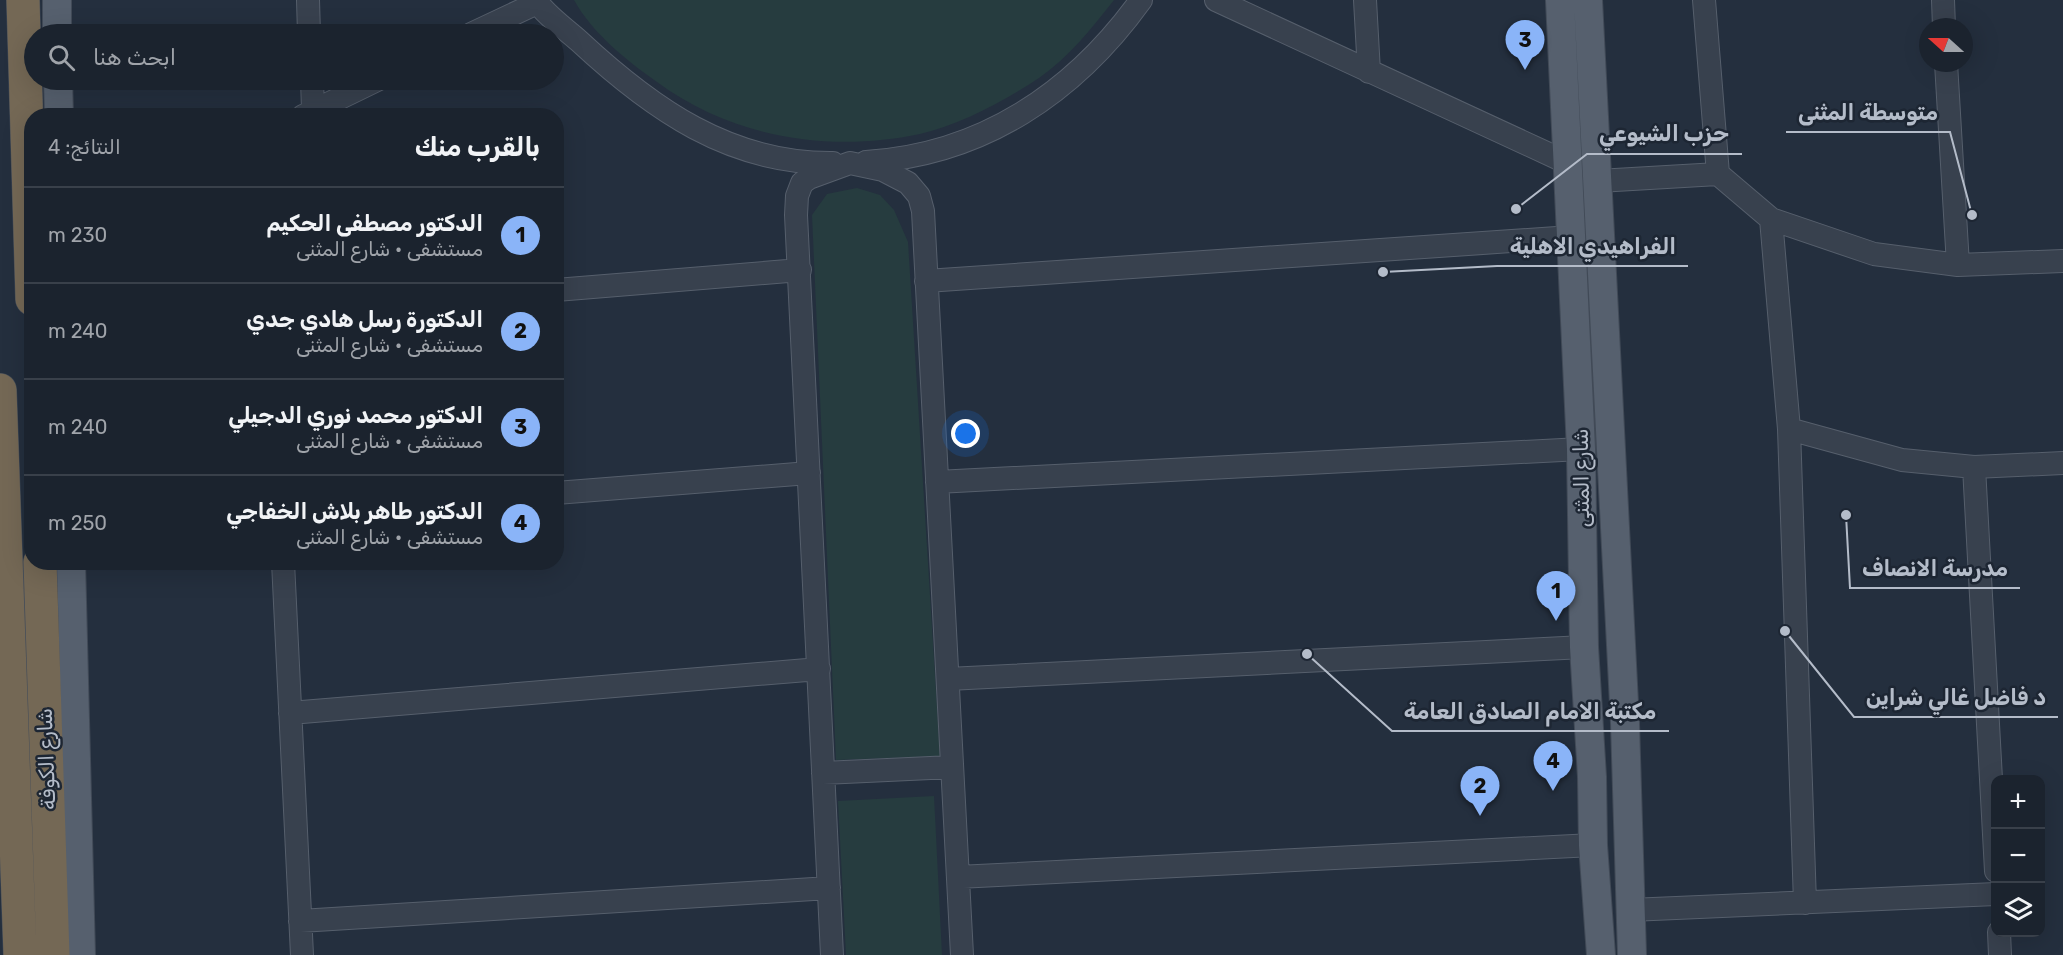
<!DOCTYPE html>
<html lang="ar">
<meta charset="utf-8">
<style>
:root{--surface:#1b232e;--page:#282f3a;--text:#f1f3f6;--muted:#a0a4aa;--line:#39404a;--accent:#8ab4f8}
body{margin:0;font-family:Rubik,"Noto Naskh Arabic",sans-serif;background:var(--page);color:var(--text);direction:rtl}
.controls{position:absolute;right:18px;bottom:18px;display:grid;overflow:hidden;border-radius:12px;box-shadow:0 6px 24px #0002}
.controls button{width:54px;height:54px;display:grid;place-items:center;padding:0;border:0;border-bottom:2px solid var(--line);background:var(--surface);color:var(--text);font:30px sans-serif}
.compass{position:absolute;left:1919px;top:18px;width:54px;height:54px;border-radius:50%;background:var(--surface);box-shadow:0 6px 24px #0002;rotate:291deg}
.you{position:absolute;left:966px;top:434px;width:21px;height:21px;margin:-15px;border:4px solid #fff;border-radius:50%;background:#1a73e8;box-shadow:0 0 0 9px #1a73e833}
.badge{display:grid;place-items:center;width:39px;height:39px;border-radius:50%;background:var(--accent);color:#111;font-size:20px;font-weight:700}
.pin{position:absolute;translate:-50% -50px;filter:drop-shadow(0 2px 3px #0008)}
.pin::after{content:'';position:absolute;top:32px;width:21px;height:18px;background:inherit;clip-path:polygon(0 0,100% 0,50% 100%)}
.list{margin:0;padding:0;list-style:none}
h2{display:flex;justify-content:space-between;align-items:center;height:78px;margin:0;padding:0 24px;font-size:26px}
h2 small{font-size:20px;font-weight:400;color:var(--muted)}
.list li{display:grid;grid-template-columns:39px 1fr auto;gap:18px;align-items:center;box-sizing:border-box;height:96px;padding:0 24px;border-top:2px solid var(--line)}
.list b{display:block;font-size:22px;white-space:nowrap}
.list p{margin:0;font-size:20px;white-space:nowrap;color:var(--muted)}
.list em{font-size:20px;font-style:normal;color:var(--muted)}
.icon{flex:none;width:33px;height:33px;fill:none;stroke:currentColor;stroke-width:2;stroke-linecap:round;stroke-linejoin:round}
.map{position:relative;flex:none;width:2063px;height:955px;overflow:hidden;direction:ltr}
.search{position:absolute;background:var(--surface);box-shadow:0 6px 24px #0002;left:24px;top:24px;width:540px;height:66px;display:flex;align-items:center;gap:15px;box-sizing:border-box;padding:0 21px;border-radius:33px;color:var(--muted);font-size:22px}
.panel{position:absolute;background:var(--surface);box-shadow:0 6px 24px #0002;left:24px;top:108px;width:540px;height:462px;border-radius:24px;direction:rtl}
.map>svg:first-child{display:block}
.green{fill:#263c3f}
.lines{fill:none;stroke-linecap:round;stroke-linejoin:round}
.minor-casing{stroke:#565f6c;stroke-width:24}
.major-casing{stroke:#414a57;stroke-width:30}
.highway-casing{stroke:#434c59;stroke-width:34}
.minor{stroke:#38414e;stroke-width:22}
.major{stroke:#56606e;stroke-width:28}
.highway{stroke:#746855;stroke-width:33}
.labels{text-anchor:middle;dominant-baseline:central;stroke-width:5;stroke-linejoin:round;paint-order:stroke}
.street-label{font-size:21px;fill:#b4bcc9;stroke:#1d2633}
.leader{fill:none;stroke:#b4bcc9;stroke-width:2}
.callout-dot{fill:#b4bcc9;stroke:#1d2633;stroke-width:2}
.callout-label{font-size:22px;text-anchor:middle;font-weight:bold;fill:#b4bcc9;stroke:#1d2633;stroke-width:5;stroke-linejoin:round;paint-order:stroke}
</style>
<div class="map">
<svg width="2063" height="955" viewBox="0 0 2063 955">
<rect width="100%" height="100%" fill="#242f3e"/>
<path class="green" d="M574,0H1114C1092,28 1069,57 1039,78C1006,100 960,125 920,134C830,153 733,138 657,82C626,60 593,34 574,0Z
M857,188L880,195L894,210L908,242L940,756L836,760L812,215L827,194Z
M934,796L942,955H846L838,801Z"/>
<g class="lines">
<g class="minor-casing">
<path id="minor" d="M308,0L309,34
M536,0C544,14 567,30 579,41C652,109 730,164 833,163
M1216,0L1568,163
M1365,0L1369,72
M1704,0L1718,174L1771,219L1874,254L1958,265L2063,261
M1943,0L1944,27
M471,34L537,3
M1946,63L1958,265
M312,80L313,110
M303,116L377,80
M866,162C982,155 1074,93 1141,0
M1598,181L1718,174
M1771,219L1789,429L1805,903
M926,281L1571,237
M556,290L800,270
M1789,429L1902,460L1974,467L2063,463
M1974,467L1996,871
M937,482L1581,449
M556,493L809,473
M283,562L302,955
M948,679L1584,647
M290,713L819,669
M823,773L952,767
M958,877L1593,845
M1630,910L1996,894
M300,921L829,888
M1999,932L2000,955
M832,955L796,215L797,196L802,183L809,178L850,163L883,170L908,183L919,196L923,211L962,955"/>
</g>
<g class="major-casing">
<path id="major" d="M57,0V34
M1560,0L1581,449L1584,647L1592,777L1593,845L1601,955
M1588,0L1625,723L1632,955
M58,80L59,116
M71,562L81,955"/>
</g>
<g class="highway-casing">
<path id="highway" d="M23,0L32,299
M0,390L20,955
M40,562L53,955"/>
</g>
<use href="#minor" class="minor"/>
<use href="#major" class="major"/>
<use href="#highway" class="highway"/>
</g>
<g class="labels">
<g class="street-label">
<text transform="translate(1581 478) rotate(-91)">شارع المثنى</text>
<text transform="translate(46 759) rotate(-92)">شارع الكوفة</text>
</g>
</g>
<path class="leader" d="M1972 215L1950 132H1786M1516 209L1587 154H1742M1383 272L1497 266H1688M1846 515L1850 588H2020M1785 631L1854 717H2058M1307 654L1392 731H1669"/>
<g class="callout-dot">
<circle cx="1972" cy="215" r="6"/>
<circle cx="1516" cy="209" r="6"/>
<circle cx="1383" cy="272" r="6"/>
<circle cx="1846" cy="515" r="6"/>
<circle cx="1785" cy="631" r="6"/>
<circle cx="1307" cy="654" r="6"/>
</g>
<g class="callout-label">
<text x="1868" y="120">متوسطة المثنى</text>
<text x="1664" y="141">حزب الشيوعي</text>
<text x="1593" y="254">الفراهيدي الاهلية</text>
<text x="1935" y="576">مدرسة الانصاف</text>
<text x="1956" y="705">د فاضل غالي شراين</text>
<text x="1530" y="719">مكتبة الامام الصادق العامة</text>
</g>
</svg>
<div class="controls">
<button>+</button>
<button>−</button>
<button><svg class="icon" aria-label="layers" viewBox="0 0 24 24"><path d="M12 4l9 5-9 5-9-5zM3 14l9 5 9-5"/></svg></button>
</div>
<svg class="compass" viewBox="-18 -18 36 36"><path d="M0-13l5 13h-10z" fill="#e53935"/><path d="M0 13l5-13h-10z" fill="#a0a4aa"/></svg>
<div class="you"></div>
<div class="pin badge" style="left:1556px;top:621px">1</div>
<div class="pin badge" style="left:1480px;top:816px">2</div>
<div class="pin badge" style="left:1525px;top:70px">3</div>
<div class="pin badge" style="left:1553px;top:791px">4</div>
<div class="search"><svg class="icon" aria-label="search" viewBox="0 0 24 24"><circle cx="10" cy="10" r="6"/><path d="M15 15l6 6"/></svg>ابحث هنا</div>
<section class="panel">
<h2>بالقرب منك<small>النتائج: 4</small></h2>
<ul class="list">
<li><span class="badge">1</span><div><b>الدكتور مصطفى الحكيم</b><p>مستشفى · شارع المثنى</p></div><em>230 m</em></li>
<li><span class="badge">2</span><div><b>الدكتورة رسل هادي جدي</b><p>مستشفى · شارع المثنى</p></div><em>240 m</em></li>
<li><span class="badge">3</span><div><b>الدكتور محمد نوري الدجيلي</b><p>مستشفى · شارع المثنى</p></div><em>240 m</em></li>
<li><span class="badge">4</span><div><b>الدكتور طاهر بلاش الخفاجي</b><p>مستشفى · شارع المثنى</p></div><em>250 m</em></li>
</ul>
</section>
</div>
